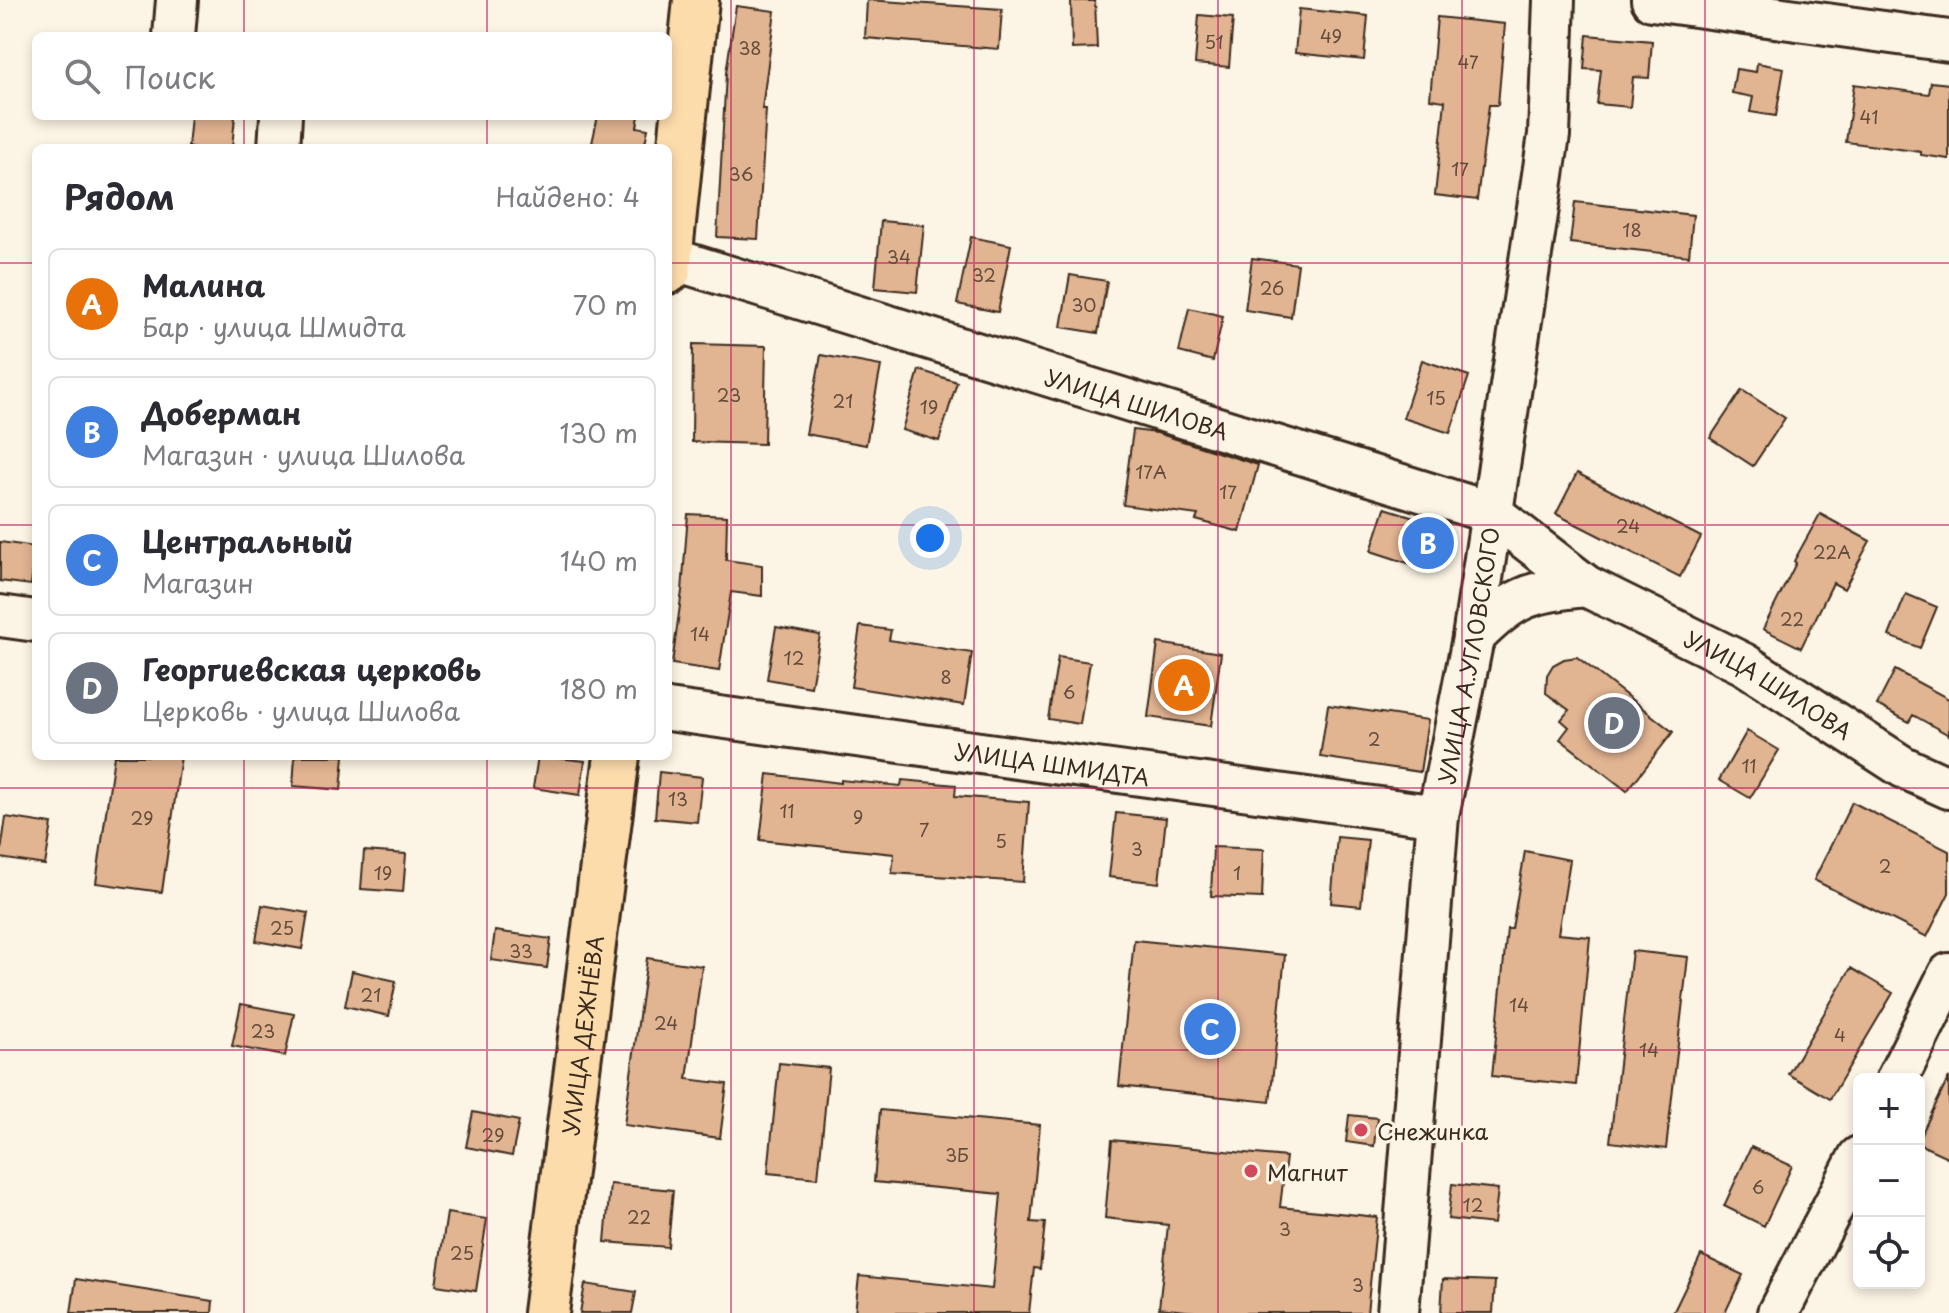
<!DOCTYPE html>
<html lang="ru">
<meta charset="utf-8">
<style>
:root{--surface:#fff;--page:#f7f7f7;--text:#2b2b33;--muted:#7c7c81;--line:#e1e1e2;--accent:#d1495b}
body{margin:0;font-family:"Playpen Sans",sans-serif;background:var(--page);color:var(--text)}
.controls{position:absolute;right:24px;bottom:24px;display:grid;overflow:hidden;border-radius:12px;box-shadow:0 4px 12px #0003}
.controls button{width:72px;height:72px;display:grid;place-items:center;padding:0;border:0;border-bottom:2px solid var(--line);background:var(--surface);color:var(--text);font:40px sans-serif}
.you{position:absolute;left:930px;top:538px;width:28px;height:28px;margin:-20px;border:6px solid #fff;border-radius:50%;background:#1a73e8;box-shadow:0 0 0 12px #1a73e833}
.badge{display:grid;place-items:center;width:52px;height:52px;border-radius:50%;background:var(--accent);color:#fff;font-size:26px;font-weight:700}
.pin{position:absolute;translate:-50% -50%;border:4px solid #fff;box-shadow:0 2px 8px #0006}
.list{margin:0;padding:0;list-style:none}
h2{display:flex;justify-content:space-between;align-items:center;height:104px;margin:0;padding:0 32px;font-size:34px}
h2 small{font-size:26px;font-weight:400;color:var(--muted)}
.list li{display:grid;grid-template-columns:52px 1fr auto;gap:24px;align-items:center;box-sizing:border-box;height:112px;margin:0 16px 16px;padding:0 16px;border:2px solid var(--line);border-radius:12px}
.list b{display:block;font-size:30px;white-space:nowrap}
.list p{margin:0;font-size:26px;white-space:nowrap;color:var(--muted)}
.list em{font-size:26px;font-style:normal;color:var(--muted)}
.icon{flex:none;width:44px;height:44px;fill:none;stroke:currentColor;stroke-width:2;stroke-linecap:round;stroke-linejoin:round}
.map{position:relative;flex:none;width:1949px;height:1313px;overflow:hidden}
.search{position:absolute;background:var(--surface);box-shadow:0 4px 12px #0003;left:32px;top:32px;width:640px;height:88px;display:flex;align-items:center;gap:20px;box-sizing:border-box;padding:0 28px;border-radius:12px;color:var(--muted);font-size:30px}
.panel{position:absolute;background:var(--surface);box-shadow:0 4px 12px #0003;left:32px;top:144px;width:640px;height:616px;border-radius:12px}
.map>svg:first-child{display:block}
.building{fill:#e1b492;stroke:#3b2a1e;stroke-width:2}
.lines{fill:none;stroke-linecap:round;stroke-linejoin:round}
.minor-casing{stroke:#3b2a1e;stroke-width:46}
.major-casing{stroke:#3b2a1e;stroke-width:50}
.minor{stroke:#fcf5e5;stroke-width:40}
.major{stroke:#fddcac;stroke-width:44}
.grid{fill:none;stroke:#c2185b;stroke-width:2;stroke-opacity:0.55}
.poi-dot{fill:#d1495b;stroke:#fcf5e5;stroke-width:3}
.labels{text-anchor:middle;dominant-baseline:central;stroke-width:6;stroke-linejoin:round;paint-order:stroke}
.number-label{font-size:18px;fill:#644c3b}
.street-label{font-size:22px;fill:#3b2a1e;stroke:#fcf5e5}
.poi-label{font-size:22px;fill:#3b2a1e;stroke:#fcf5e5;text-anchor:start}
</style>
<div class="map">
<svg width="1949" height="1313" viewBox="0 0 1949 1313">
<rect width="100%" height="100%" fill="#fcf5e5"/>
<filter id="ink" filterUnits="userSpaceOnUse"><feTurbulence type="fractalNoise" baseFrequency=".0125" numOctaves="2"/><feDisplacementMap in="SourceGraphic" scale="16" xChannelSelector="R" yChannelSelector="G"/><feConvolveMatrix kernelMatrix="1 2 1 2 8 2 1 2 1" color-interpolation-filters="sRGB"/></filter>
<g filter="url(#ink)">
<path class="building" d="M867,0L1002,9L999,49L865,38Z
M1071,1H1095L1097,48L1072,49Z
M736,6L775,11L762,109H766L758,239L717,237L726,73Z
M1299,9L1368,16L1364,60L1295,53Z
M1199,15L1233,18L1229,67L1195,64Z
M1437,17L1505,24L1498,105H1489L1477,200L1435,195L1445,101L1430,99Z
M1587,35L1652,41L1649,78L1633,77L1630,107L1597,104L1601,70L1584,69Z
M1757,63L1784,68L1776,116L1750,112L1753,97L1732,93L1736,69L1756,72Z
M1931,82L1949,84V159L1921,155V152L1846,142L1854,84L1929,94Z
M191,116H235L232,148H188Z
M598,116H639L637,127L648,129L644,148H607L592,143Z
M1575,202L1693,215L1689,256L1570,243Z
M881,221L924,225L917,292L875,288Z
M971,237L1011,245L998,312L957,304Z
M1252,258L1298,264L1291,317L1245,310Z
M1070,275L1107,281L1098,333L1061,327Z
M1189,308L1223,316L1213,361L1179,352Z
M693,344L766,346L764,444L692,442Z
M821,355L881,366L866,445L806,434Z
M1422,360L1469,376L1450,433L1403,418Z
M919,370L957,382L939,441L902,430Z
M1742,390L1785,418L1753,466L1710,438Z
M1133,430L1157,433L1258,465L1240,532L1196,520L1198,515L1123,505Z
M1577,473L1701,537L1680,577L1556,514Z
M1385,508L1440,525L1426,569L1371,551Z
M688,514L727,516L726,560L762,565V596L731,592L719,671L672,664L682,591Z
M1820,514L1870,541L1844,589L1833,583L1801,648L1763,629L1796,563L1794,561Z
M0,542L36,547L31,585L0,581Z
M1906,594L1937,607L1920,648L1889,636Z
M860,626L891,630L889,640L972,653L964,705L851,687Z
M776,627L820,635L811,687L767,679Z
M1158,643L1221,653L1211,726L1148,717Z
M1058,657L1090,662L1080,724L1048,719Z
M1577,657L1673,732L1627,791L1560,739L1569,727L1561,720L1569,710L1546,693L1547,675L1553,665L1564,659Z
M1895,670L1949,699V735L1913,715L1909,722L1877,705Z
M1328,705L1428,720L1420,772L1320,757Z
M1747,731L1779,750L1750,798L1719,780Z
M114,756H181L162,892L96,883Z
M295,756H344L341,790L293,786Z
M538,756L585,761L580,795L533,788Z
M659,772L702,777L697,822L655,818Z
M768,774L841,783V780L901,786L902,780L956,785L955,796L1029,802L1023,882L892,873L894,854L760,840Z
M1852,802L1949,851V893L1927,937L1814,880Z
M1116,813L1166,818L1159,883L1109,877Z
M6,817L52,824L45,865L0,858Z
M1337,837L1368,840L1361,906L1331,903Z
M1213,847L1264,849L1262,898L1211,896Z
M364,851L406,854L403,892L361,889Z
M1525,851L1570,860L1558,934L1590,937L1576,1085L1492,1076L1507,929H1512Z
M262,905L308,913L302,949L256,941Z
M495,931L551,939L547,968L491,960Z
M1134,940L1285,955L1270,1102L1119,1086Z
M1632,951L1688,957L1666,1149L1610,1142Z
M647,958L702,966L687,1079L727,1084L720,1138L624,1125Z
M1851,968L1893,993L1830,1099L1788,1074Z
M352,971L396,981L389,1016L345,1006Z
M241,1004L294,1014L285,1056L232,1046Z
M779,1063L829,1068L818,1178L768,1173Z
M1949,1077V1158L1919,1144V1139Z
M880,1110L1040,1125L1031,1222L1045,1223L1040,1269L1034,1268L1029,1313H855L859,1276L992,1289L1001,1194L874,1182Z
M473,1112L519,1121L512,1156L466,1147Z
M1349,1115L1377,1118L1374,1146L1346,1142Z
M1112,1140L1286,1157L1280,1207L1377,1217L1367,1313H1204L1159,1308L1168,1225L1105,1218Z
M1751,1147L1792,1166L1764,1226L1724,1206Z
M610,1184L673,1190L668,1247L605,1242Z
M1452,1184L1498,1189L1494,1224L1448,1219Z
M447,1213L487,1219L476,1291L436,1285Z
M1701,1255L1743,1275L1725,1313H1673Z
M76,1279L213,1301L212,1313H71Z
M1443,1279L1495,1281L1493,1313H1441Z
M585,1284L636,1292L632,1313H580Z"/>
<g class="lines">
<g class="minor-casing">
<g id="minor">
<path d="M1652,0L1949,41"/>
<path d="M174,36L177,0"/>
<path d="M279,148L281,116"/>
<path id="s1" d="M669,258L1492,513L1586,586L1744,664L1903,767L1949,788"/>
<path d="M0,616L36,621"/>
<path d="M1473,638C1513,597 1530,591 1586,586"/>
<path id="s2" d="M668,710L1438,816"/>
<path d="M1897,1079L1949,974"/>
<path id="s3" d="M1398,1313L1438,816L1473,638L1549,135L1554,0"/>
<path d="M1778,1313L1859,1157"/>
</g>
</g>
<g class="major-casing">
<g id="major">
<path d="M668,271L696,0"/>
<path id="s4" d="M546,1313L617,756"/>
</g>
</g>
<use href="#minor" class="minor"/>
<use href="#major" class="major"/>
</g>
</g>
<path class="grid" d="M244,0V36M487,0V36M731,0V1313M974,0V1313M1218,0V1313M1462,0V1313M1705,0V1313M244,116V148M487,116V148M0,263H36M668,263H1949M0,525H36M668,525H1949M244,756V1313M487,756V1313M0,788H1949M0,1050H1949"/>
<g class="poi-dot">
<circle cx="1361" cy="1130" r="8"/>
<circle cx="1251" cy="1171" r="8"/>
</g>
<g class="labels">
<g class="number-label">
<text x="1331" y="35">49</text>
<text x="1214" y="41">51</text>
<text x="750" y="47">38</text>
<text x="1468" y="61">47</text>
<text x="1869" y="116">41</text>
<text x="1460" y="168">17</text>
<text x="741" y="173">36</text>
<text x="1632" y="229">18</text>
<text x="899" y="256">34</text>
<text x="984" y="274">32</text>
<text x="1272" y="287">26</text>
<text x="1084" y="304">30</text>
<text x="729" y="394">23</text>
<text x="1436" y="397">15</text>
<text x="843" y="400">21</text>
<text x="929" y="406">19</text>
<text x="1151" y="471">17А</text>
<text x="1228" y="491">17</text>
<text x="1628" y="525">24</text>
<text x="1832" y="551">22А</text>
<text x="1792" y="618">22</text>
<text x="700" y="633">14</text>
<text x="794" y="657">12</text>
<text x="946" y="676">8</text>
<text x="1069" y="691">6</text>
<text x="1374" y="738">2</text>
<text x="1749" y="765">11</text>
<text x="678" y="798">13</text>
<text x="787" y="810">11</text>
<text x="858" y="816">9</text>
<text x="142" y="817">29</text>
<text x="924" y="829">7</text>
<text x="1001" y="840">5</text>
<text x="1137" y="848">3</text>
<text x="1885" y="865">2</text>
<text x="383" y="872">19</text>
<text x="1237" y="872">1</text>
<text x="282" y="927">25</text>
<text x="521" y="950">33</text>
<text x="371" y="994">21</text>
<text x="1519" y="1004">14</text>
<text x="666" y="1022">24</text>
<text x="263" y="1030">23</text>
<text x="1840" y="1034">4</text>
<text x="1649" y="1049">14</text>
<text x="493" y="1134">29</text>
<text x="957" y="1154">3Б</text>
<text x="1758" y="1186">6</text>
<text x="1473" y="1204">12</text>
<text x="639" y="1216">22</text>
<text x="1285" y="1228">3</text>
<text x="462" y="1252">25</text>
<text x="1358" y="1284">3</text>
</g>
<g class="street-label">
<text stroke="none"><textPath href="#s1" startOffset="490">УЛИЦА ШИЛОВА</textPath></text>
<text stroke="none"><textPath href="#s3" startOffset="662">УЛИЦА А.УГЛОВСКОГО</textPath></text>
<text stroke="none"><textPath href="#s1" startOffset="1188">УЛИЦА ШИЛОВА</textPath></text>
<text stroke="none"><textPath href="#s2" startOffset="388">УЛИЦА ШМИДТА</textPath></text>
<text stroke="none"><textPath href="#s4" startOffset="280">УЛИЦА ДЕЖНЁВА</textPath></text>
</g>
<g class="poi-label">
<text x="1377" y="1130">Снежинка</text>
<text x="1267" y="1171">Магнит</text>
</g>
</g>
</svg>
<div class="controls">
<button>+</button>
<button>−</button>
<button><svg class="icon" aria-label="locate" viewBox="0 0 24 24"><circle cx="12" cy="12" r="6"/><path d="M12 2v4M12 18v4M2 12h4M18 12h4"/></svg></button>
</div>
<div class="you"></div>
<div class="pin badge" style="left:1184px;top:685px;background:#e8710a">A</div>
<div class="pin badge" style="left:1428px;top:543px;background:#3f7fe0">B</div>
<div class="pin badge" style="left:1210px;top:1029px;background:#3f7fe0">C</div>
<div class="pin badge" style="left:1614px;top:723px;background:#6b7280">D</div>
<div class="search"><svg class="icon" aria-label="search" viewBox="0 0 24 24"><circle cx="10" cy="10" r="6"/><path d="M15 15l6 6"/></svg>Поиск</div>
<section class="panel">
<h2>Рядом<small>Найдено: 4</small></h2>
<ul class="list">
<li><span class="badge" style="background:#e8710a">A</span><div><b>Малина</b><p>Бар · улица Шмидта</p></div><em>70 m</em></li>
<li><span class="badge" style="background:#3f7fe0">B</span><div><b>Доберман</b><p>Магазин · улица Шилова</p></div><em>130 m</em></li>
<li><span class="badge" style="background:#3f7fe0">C</span><div><b>Центральный</b><p>Магазин</p></div><em>140 m</em></li>
<li><span class="badge" style="background:#6b7280">D</span><div><b>Георгиевская церковь</b><p>Церковь · улица Шилова</p></div><em>180 m</em></li>
</ul>
</section>
</div>
